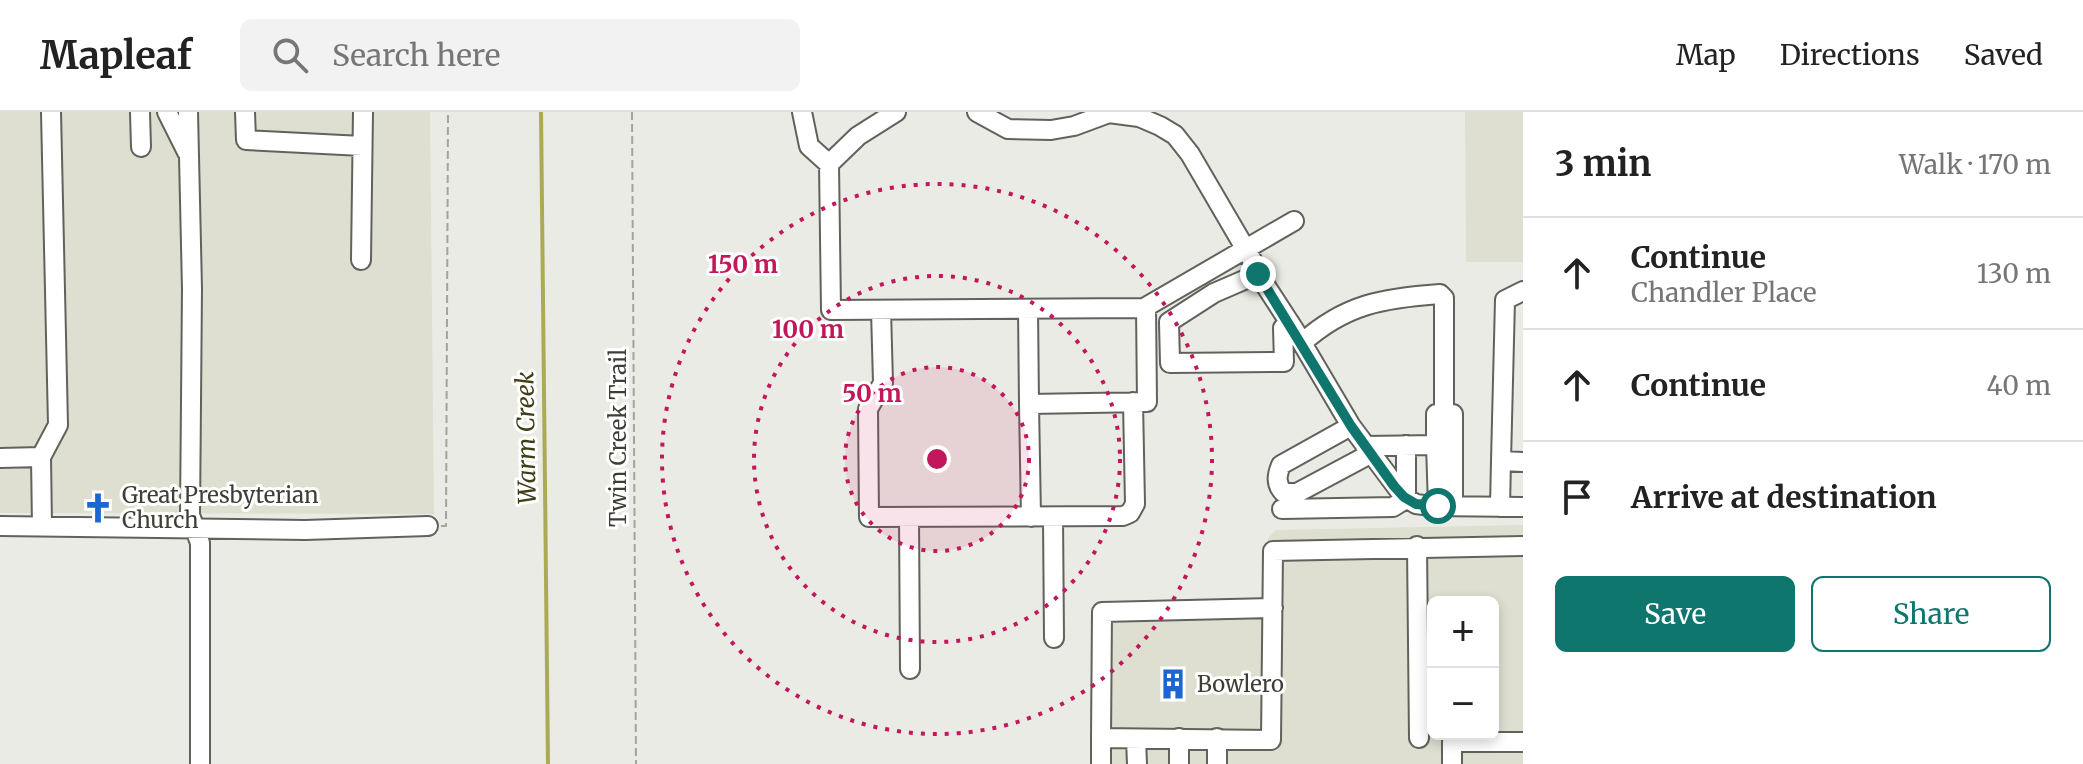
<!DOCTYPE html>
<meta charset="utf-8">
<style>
:root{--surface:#fff;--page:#f2f2f2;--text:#222;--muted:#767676;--line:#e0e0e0;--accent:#0f766e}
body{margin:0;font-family:Merriweather,serif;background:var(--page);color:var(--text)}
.controls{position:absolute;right:24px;bottom:24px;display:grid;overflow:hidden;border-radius:12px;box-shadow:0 4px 12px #0003}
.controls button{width:72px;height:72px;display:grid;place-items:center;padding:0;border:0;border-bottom:2px solid var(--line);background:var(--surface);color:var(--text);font:40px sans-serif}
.stop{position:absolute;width:24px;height:24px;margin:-18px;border:6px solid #0f766e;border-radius:50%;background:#fff}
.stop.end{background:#0f766e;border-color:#fff;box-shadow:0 2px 8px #0008}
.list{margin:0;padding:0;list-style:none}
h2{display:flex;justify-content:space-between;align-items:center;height:104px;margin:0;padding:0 32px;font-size:34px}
h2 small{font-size:26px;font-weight:400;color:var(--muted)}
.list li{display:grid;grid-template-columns:52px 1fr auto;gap:24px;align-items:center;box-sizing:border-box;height:112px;padding:0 32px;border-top:2px solid var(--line)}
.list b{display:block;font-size:30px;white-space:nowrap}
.list p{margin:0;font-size:26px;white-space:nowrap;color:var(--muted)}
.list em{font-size:26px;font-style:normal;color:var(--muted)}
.actions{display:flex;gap:16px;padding:24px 32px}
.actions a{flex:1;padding:18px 0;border:2px solid var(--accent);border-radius:12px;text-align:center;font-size:28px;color:var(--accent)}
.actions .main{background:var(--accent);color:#fff}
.icon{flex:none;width:44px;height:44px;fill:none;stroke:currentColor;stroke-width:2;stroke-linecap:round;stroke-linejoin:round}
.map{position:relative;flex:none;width:1523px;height:652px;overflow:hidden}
header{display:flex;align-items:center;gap:48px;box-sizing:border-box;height:112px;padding:0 40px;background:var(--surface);border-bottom:2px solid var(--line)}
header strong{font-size:38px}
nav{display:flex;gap:44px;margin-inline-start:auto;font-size:28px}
.search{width:560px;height:72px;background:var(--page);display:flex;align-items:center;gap:20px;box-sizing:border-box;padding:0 28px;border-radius:12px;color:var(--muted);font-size:30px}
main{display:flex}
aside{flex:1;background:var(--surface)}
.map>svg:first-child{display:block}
.built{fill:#dedfd1;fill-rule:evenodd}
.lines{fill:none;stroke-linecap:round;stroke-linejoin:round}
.stream{stroke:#abab55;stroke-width:4}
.minor-casing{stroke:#62625d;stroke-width:22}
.path{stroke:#a4a49f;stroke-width:2;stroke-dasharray:8 4;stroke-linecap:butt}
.minor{stroke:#fff;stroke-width:18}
.route{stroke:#0f766e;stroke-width:10}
.ring{fill:none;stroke:#c2185b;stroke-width:4;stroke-dasharray:4 8}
.labels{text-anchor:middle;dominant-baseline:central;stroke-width:6;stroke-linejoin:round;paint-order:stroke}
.street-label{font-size:22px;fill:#3d3d3a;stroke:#fffffe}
.poi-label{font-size:22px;fill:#3d3d3a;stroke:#fffffe;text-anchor:start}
.water-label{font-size:24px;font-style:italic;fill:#3e3e19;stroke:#fffffe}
.centre{fill:#c2185b;stroke:#fffffe;stroke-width:4}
.ring-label{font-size:24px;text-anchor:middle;font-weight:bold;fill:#c2185b;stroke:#fffffe;stroke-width:6;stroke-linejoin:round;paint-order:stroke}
</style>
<header>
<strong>Mapleaf</strong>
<div class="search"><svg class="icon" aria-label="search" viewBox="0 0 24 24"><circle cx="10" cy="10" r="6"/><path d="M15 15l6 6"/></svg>Search here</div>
<nav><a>Map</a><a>Directions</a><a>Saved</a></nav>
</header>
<main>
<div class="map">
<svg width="1523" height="652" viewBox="0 0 1523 652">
<rect width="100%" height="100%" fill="#ebebe5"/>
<path class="built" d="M0,0H430L434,402L0,401Z
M1465,0H1523V150H1466Z
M1523,413V652H1098L1097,499L1267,495L1268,426L1276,418ZM1433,490H1493V622H1433Z"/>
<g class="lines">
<path class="stream" d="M541,0L548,652"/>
<g class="minor-casing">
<path id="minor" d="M140,0L141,35
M167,0L187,40
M188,0L192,177L190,403L200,431V652
M245,0L246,28L362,34
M802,0L809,34L829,52
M896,0L858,24L829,52L831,198L1144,196L1294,109
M977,0L1008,17L1051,18L1074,14L1109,1L1139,5L1160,14L1175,23L1190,42L1252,148
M361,148L363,0
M1028,197L1029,292L1147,290L1146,195
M881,198L883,271L868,297L869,405L1123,404L1130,401L1135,392L1133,290
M1290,211L1283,216L1284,250L1170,251L1169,210L1214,181L1258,162L1295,219L1351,314L1404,385L1416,392L1431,394L1523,395
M1302,231C1345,192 1384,186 1440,182L1444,186V302
M1029,292L1031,405
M1351,314L1281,353C1277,363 1275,372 1284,381H1297L1370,342
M1436,333V302H1453V394
M1365,334L1436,333L1438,394
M41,345L58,313L51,0
M0,346L41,345L42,414
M1501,349L1505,188L1523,179
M1500,395L1501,349L1523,350
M1282,397L1393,395L1406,387V333
M909,405L910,557
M1053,405L1054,526
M0,414L305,418L428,414
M1417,434L1419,626
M1101,626L1102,500L1273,496
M1179,626V652
M1217,626V652
M1136,627L1137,652
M1101,652V626L1271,628L1273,439L1523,434
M1452,652V630H1523"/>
</g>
<path class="path" d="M632,0L636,652
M441,414H446L448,0"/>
<use href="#minor" class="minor"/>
</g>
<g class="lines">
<path class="route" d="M1258,162L1351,314L1394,374L1404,385L1416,392L1438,394"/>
</g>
<circle cx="937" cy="347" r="92" fill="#c2185b" fill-opacity=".12"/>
<g class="ring">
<circle cx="937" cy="347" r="92"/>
<circle cx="937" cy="347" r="183"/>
<circle cx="937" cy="347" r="275"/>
</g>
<defs>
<g id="church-bare" transform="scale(2.4)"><path d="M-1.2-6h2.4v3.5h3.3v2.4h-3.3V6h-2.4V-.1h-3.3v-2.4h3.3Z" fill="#1b66d1" stroke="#fffffe" stroke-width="2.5" paint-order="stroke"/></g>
<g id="building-bare" transform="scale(2.4)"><path d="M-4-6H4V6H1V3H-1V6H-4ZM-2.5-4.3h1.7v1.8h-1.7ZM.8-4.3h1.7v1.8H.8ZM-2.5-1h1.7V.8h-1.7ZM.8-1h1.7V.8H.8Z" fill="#1b66d1" stroke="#fffffe" stroke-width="2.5" paint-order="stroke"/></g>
</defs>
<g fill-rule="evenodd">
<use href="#church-bare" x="98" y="396"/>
<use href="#building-bare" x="1173" y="572"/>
</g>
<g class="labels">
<g class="street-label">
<text transform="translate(618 326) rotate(-90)">Twin Creek Trail</text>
</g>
<g class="poi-label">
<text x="122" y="383">Great Presbyterian<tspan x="122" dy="25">Church</tspan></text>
<text x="1197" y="572">Bowlero</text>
</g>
<g class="water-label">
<text transform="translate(526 326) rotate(-91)">Warm Creek</text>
</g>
</g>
<circle cx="937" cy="347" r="12" class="centre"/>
<g class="ring-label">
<text x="743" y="161">150 m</text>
<text x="808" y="226">100 m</text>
<text x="872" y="290">50 m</text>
</g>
</svg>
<div class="controls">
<button>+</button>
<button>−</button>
</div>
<div class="stop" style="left:1438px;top:394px"></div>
<div class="stop end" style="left:1258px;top:162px"></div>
</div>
<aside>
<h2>3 min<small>Walk · 170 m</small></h2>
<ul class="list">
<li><svg class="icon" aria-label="ahead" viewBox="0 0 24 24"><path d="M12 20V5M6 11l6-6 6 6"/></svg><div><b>Continue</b><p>Chandler Place</p></div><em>130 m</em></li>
<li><svg class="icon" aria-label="ahead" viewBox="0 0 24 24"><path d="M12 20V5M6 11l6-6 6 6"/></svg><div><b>Continue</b></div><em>40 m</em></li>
<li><svg class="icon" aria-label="arrive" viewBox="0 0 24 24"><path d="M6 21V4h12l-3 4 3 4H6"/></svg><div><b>Arrive at destination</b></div></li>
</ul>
<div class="actions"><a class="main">Save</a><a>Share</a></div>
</aside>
</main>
